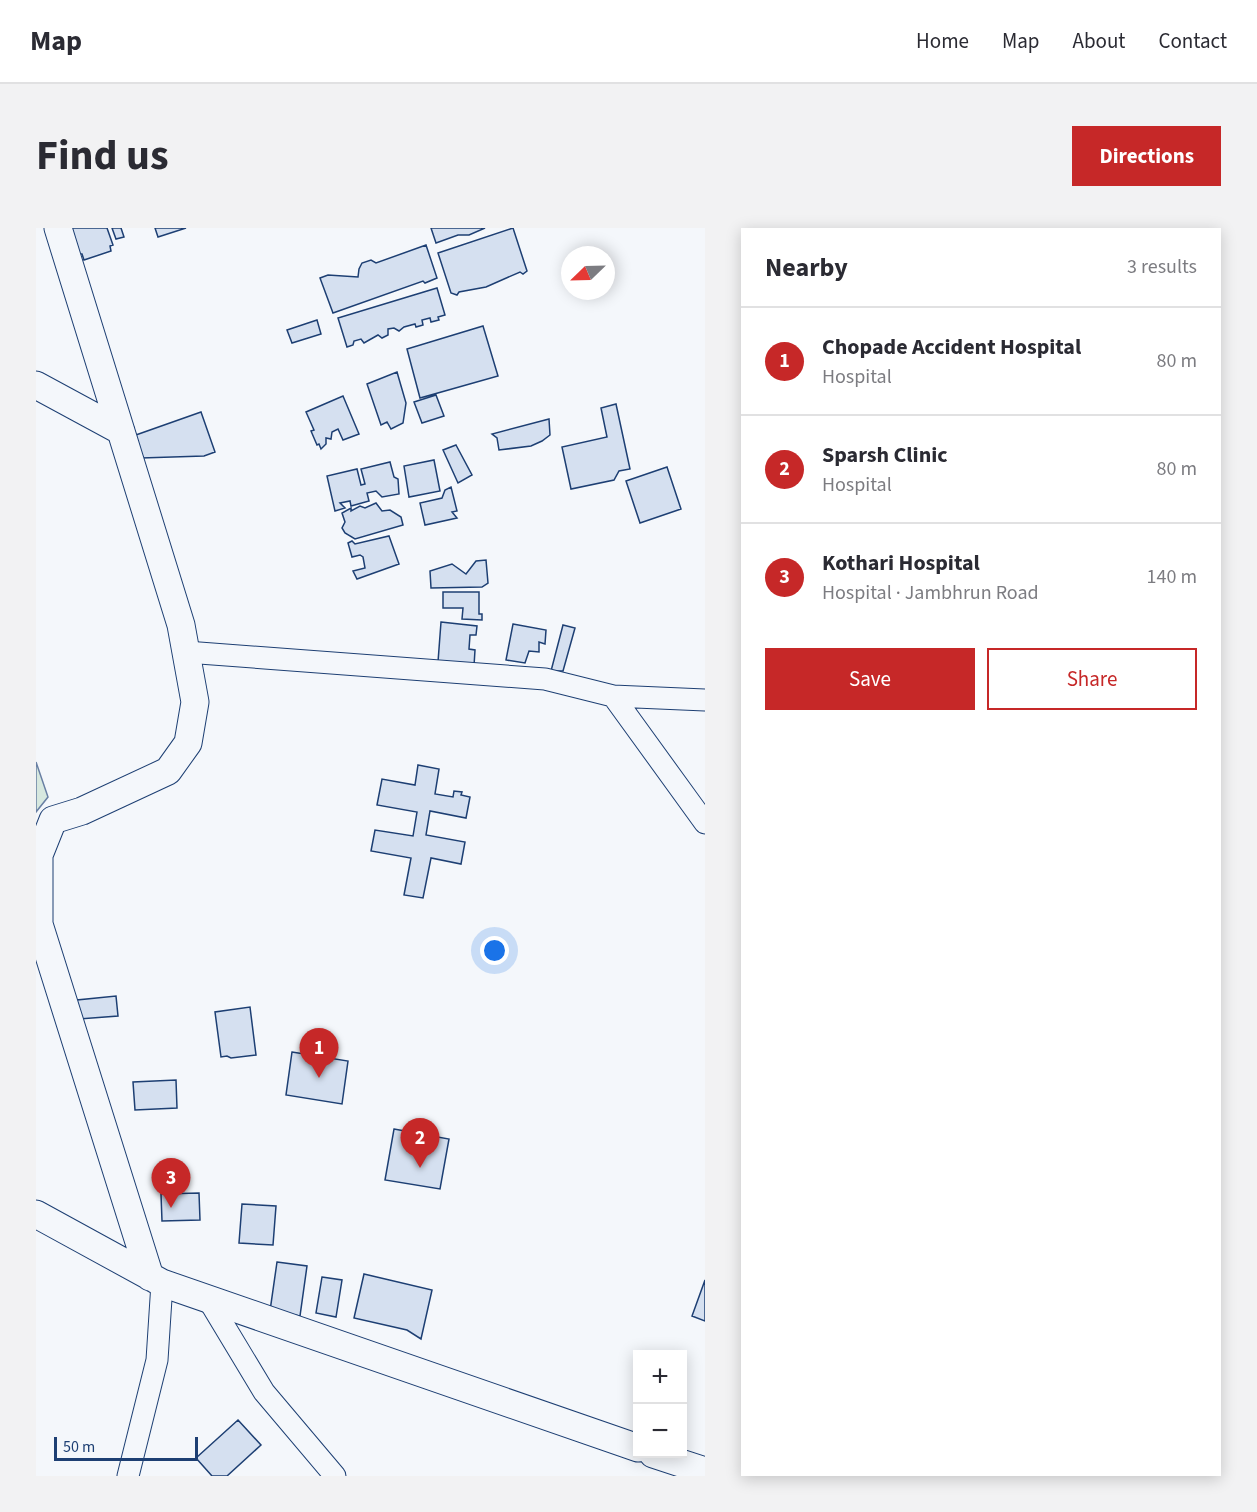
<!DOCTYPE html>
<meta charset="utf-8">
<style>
:root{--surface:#fff;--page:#f2f2f3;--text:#2b2b33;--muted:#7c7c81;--line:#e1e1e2;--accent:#c62828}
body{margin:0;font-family:"Source Sans 3",sans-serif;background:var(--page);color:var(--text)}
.controls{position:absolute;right:18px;bottom:18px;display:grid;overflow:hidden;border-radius:0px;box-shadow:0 3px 15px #0003}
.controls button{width:54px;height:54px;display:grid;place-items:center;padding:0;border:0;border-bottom:2px solid var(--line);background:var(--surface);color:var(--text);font:30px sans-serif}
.compass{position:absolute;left:525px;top:18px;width:54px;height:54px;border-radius:50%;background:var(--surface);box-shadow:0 3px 15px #0003;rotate:247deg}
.scale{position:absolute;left:18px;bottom:15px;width:144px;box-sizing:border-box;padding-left:6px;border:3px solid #1d3f73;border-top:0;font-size:16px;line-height:21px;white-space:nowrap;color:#1d3f73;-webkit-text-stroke:4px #f4f7fb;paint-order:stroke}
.you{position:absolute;left:459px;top:723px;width:21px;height:21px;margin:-15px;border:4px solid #fff;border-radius:50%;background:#1a73e8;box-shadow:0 0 0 9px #1a73e833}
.badge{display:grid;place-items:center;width:39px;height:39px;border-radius:50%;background:var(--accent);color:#fff;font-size:20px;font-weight:700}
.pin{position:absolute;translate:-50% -50px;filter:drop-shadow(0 2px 3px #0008)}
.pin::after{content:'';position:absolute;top:32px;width:21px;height:18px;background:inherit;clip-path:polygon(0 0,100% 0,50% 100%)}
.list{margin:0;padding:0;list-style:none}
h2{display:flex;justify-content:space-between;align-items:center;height:78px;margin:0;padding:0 24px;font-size:26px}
h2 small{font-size:20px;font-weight:400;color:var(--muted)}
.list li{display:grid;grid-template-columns:39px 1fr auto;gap:18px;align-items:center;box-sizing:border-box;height:108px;padding:0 24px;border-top:2px solid var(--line)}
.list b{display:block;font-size:22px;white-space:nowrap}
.list p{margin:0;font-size:20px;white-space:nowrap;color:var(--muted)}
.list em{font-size:20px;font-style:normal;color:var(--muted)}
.actions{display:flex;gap:12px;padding:18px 24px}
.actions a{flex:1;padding:14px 0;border:2px solid var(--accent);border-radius:0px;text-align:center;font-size:21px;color:var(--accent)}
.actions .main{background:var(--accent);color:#fff}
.map{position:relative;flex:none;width:669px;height:1248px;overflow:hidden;border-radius:0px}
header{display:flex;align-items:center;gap:36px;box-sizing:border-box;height:84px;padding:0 30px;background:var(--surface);border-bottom:2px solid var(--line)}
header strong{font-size:28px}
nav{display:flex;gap:33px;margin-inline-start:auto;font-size:21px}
.intro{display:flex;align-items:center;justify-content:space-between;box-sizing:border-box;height:144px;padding:0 36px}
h1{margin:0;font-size:42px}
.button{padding:15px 27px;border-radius:0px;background:var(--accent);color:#fff;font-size:21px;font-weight:700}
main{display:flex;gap:36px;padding:0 36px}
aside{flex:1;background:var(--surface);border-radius:0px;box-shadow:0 3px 15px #0003}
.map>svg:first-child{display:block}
.green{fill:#d7e8df;stroke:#687fa3;stroke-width:1.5}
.building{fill:#d5e0f0;stroke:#1d3f73;stroke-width:1.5}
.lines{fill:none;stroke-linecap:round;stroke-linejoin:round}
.minor-casing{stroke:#1d3f73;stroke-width:23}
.major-casing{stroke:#1d3f73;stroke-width:29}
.minor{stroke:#f4f7fb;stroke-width:21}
.major{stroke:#f4f7fb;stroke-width:27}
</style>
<header>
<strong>Map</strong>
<nav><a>Home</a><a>Map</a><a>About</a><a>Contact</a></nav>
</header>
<div class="intro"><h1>Find us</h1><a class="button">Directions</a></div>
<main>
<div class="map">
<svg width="669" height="1248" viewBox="0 0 669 1248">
<rect width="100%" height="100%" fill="#f4f7fb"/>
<path class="green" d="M0,534L12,569L0,584Z"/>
<path class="building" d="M34,0H71L77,17L74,18L75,23L48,32L46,26H42Z
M76,0H85L88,9L80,11Z
M119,0H150L122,9Z
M395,0H449L433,7H422L400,15Z
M477,0L491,43L487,46L484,44L450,59L423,64L421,67L415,65L402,25Z
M390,17L401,50L389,55L387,53L297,85L284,50L292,47L322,49L323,41L326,35L335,32L340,35Z
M401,60L409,87L402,89L403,92L395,94L394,90L386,92L387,97L380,99L379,96L368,99L363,103L358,100L352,101V107L346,110L342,107L328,115L325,111L318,113L317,117L311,119L302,90Z
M281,92L285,106L256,115L251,102Z
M447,98L462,148L384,170L371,121Z
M361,144L370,175L367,195L355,201L351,194L345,197L331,156Z
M400,167L408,188L386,195L378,174Z
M307,168L323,206L307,212L302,201L296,204L295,211L290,210V216L285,221L283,216L281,217L275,203L278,202L270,184Z
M580,176L594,241L583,243L578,252L535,261L526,219L571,209L565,180Z
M165,184L179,224L168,228L105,230L97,208Z
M513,191L514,207L506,213L495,218L463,222L461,210L456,206Z
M420,217L436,247L422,255L407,222Z
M398,232L404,263L373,269L368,238Z
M354,234L358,249L362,251L363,266L346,269L340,263L331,265L333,273L315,278L314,273L304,275L309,280L299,283L291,248L321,241L325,257L329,256L325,241Z
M631,239L645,281L604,295L590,253Z
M415,259L421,283L416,284L421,290L389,297L384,275L406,270L409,262Z
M340,275L346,283L354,282L365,289L367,297L319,311L309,305L306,300L309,294L306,285L315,280V283L324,278L329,280Z
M353,308L363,336L321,351L317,343L329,340L327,329L324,327L316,329L312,315L316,313L319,316Z
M450,332L452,355L446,359L395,360L394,343L416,336L430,346L440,333Z
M407,364H443V386H446V392L426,391L427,380H407Z
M405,394L441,398L440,407H434L433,421L439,422L438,438L402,434Z
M477,396L510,402L509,416L503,414V424L493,423L489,435L470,432Z
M527,397L539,400L527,443H515Z
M382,537L403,541L399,566L417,569L418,563L426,564L425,567L434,569L430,590L394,583L390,607L429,614L425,636L395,630L387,670L368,667L375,630L335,623L339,602L377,608L381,584L341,577L346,551L379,557Z
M80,768L82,788L43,791L41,772Z
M214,779L220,827L195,830L191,828L185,829L179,784Z
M256,824L312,833L306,876L250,867Z
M140,852L141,880L99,882L97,854Z
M358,901L413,911L404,961L349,952Z
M163,965L164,992L126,993L125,966Z
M206,976L240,978L237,1017L203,1015Z
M241,1034L271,1038L264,1088L234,1083Z
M328,1046L396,1062L385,1111L371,1102L318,1090Z
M286,1049L306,1052L300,1089L280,1085Z
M669,1052V1093L656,1088Z
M202,1192L225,1217L191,1248H176L160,1230Z"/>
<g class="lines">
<g class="minor-casing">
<path id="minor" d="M150,424L509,451L577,468L669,595
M577,468L669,472
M172,1071L228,1164L299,1248
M92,1248L121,1132L126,1055"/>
</g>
<g class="major-casing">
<path id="major" d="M22,0L145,397L159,474L152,515L132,543L46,583L17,592L3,627V696L114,1049
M0,157L85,203
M0,986L126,1055L602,1220
M617,1226L669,1243"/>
</g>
<use href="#minor" class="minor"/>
<use href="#major" class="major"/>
</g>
</svg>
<div class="controls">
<button>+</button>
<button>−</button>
</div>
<svg class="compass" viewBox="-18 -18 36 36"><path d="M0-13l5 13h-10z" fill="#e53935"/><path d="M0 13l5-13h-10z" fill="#7c7c81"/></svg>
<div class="scale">50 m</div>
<div class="you"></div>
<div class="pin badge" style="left:283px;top:850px">1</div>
<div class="pin badge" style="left:384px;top:940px">2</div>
<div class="pin badge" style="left:135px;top:980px">3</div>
</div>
<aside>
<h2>Nearby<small>3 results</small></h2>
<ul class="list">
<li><span class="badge">1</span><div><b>Chopade Accident Hospital</b><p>Hospital</p></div><em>80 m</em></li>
<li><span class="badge">2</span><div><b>Sparsh Clinic</b><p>Hospital</p></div><em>80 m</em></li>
<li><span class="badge">3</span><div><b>Kothari Hospital</b><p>Hospital · Jambhrun Road</p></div><em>140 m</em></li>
</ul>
<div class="actions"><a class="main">Save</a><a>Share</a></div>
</aside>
</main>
